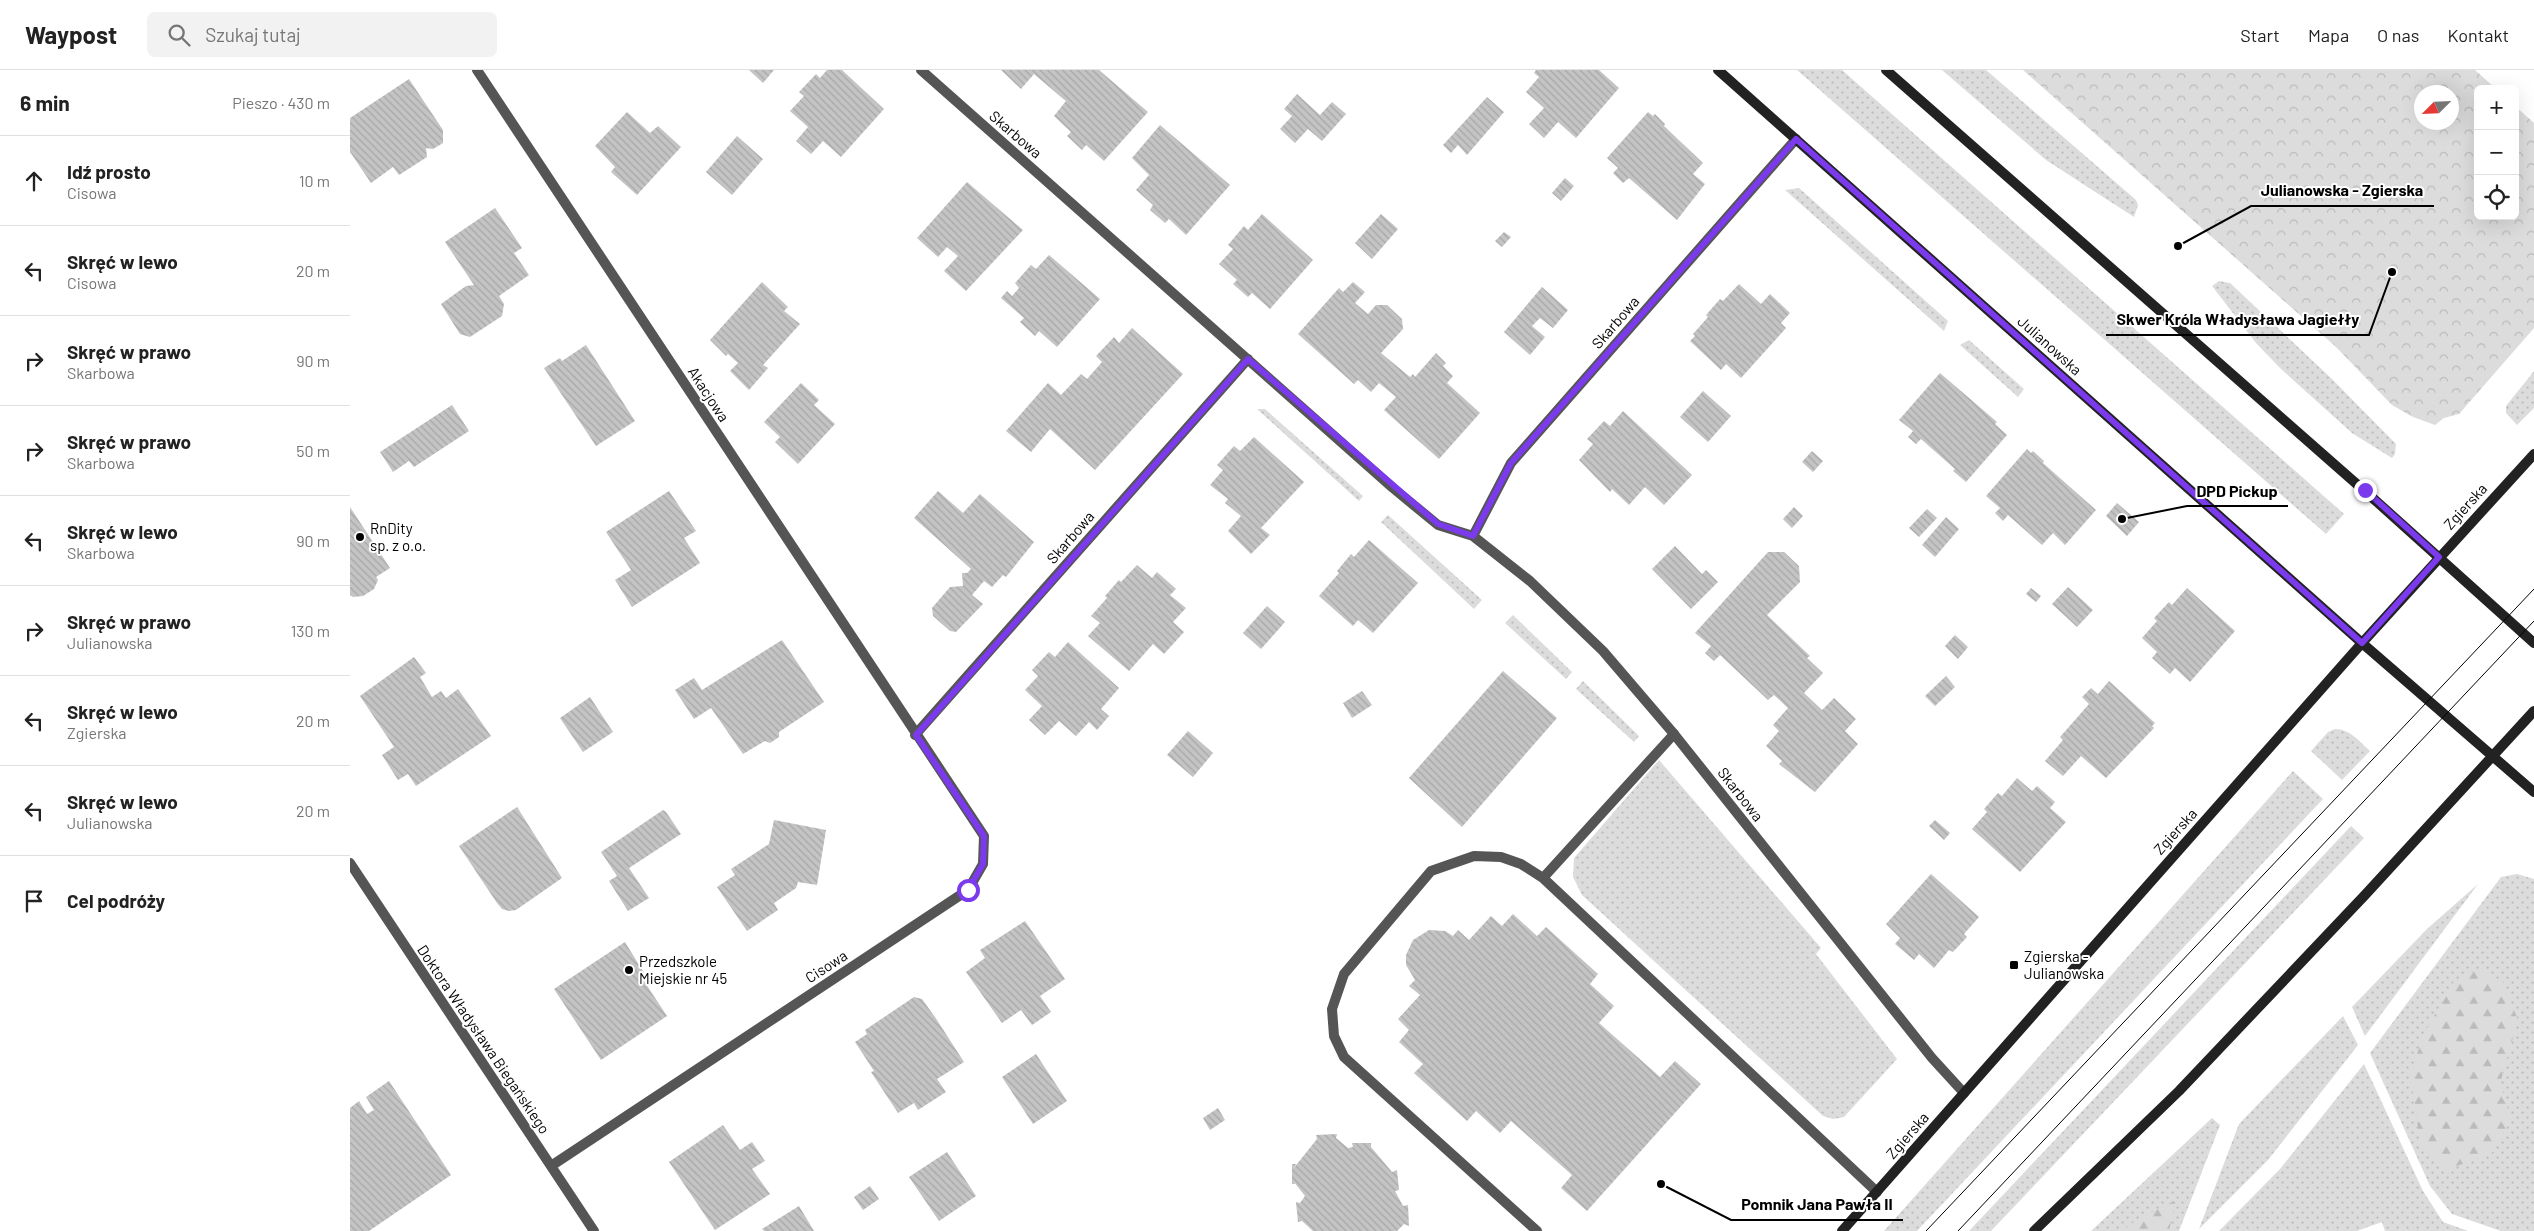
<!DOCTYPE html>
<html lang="pl">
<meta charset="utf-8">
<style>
:root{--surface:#fff;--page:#f2f2f2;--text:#222;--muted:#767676;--line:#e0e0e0}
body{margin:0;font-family:Barlow,sans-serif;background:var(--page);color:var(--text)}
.controls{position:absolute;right:15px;top:15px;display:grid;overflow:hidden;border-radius:8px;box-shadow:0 5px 20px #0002}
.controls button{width:45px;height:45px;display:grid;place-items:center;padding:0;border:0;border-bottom:1px solid var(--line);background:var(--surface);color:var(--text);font:25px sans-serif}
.compass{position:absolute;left:2064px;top:15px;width:45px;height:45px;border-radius:50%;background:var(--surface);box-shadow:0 5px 20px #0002;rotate:246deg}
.stop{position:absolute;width:15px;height:15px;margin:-11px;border:4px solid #7c3aed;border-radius:50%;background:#fff}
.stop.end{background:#7c3aed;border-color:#fff;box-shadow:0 1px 5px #0008}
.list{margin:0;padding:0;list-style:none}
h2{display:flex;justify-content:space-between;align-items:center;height:65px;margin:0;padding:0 20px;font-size:21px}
h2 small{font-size:16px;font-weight:400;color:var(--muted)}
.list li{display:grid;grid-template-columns:32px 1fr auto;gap:15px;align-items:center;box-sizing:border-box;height:90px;padding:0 20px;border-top:1px solid var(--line)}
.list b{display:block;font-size:19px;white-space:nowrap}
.list p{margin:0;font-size:16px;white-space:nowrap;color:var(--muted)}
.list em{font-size:16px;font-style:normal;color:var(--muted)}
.icon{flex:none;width:28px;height:28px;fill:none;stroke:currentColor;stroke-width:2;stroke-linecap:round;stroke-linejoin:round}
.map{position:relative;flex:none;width:2184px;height:1161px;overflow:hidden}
header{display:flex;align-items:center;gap:30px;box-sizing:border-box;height:70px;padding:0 25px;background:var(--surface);border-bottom:1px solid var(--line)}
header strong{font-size:24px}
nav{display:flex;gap:28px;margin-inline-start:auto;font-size:18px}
.search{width:350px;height:45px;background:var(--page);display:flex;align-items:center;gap:12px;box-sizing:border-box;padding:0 18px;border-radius:8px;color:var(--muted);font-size:19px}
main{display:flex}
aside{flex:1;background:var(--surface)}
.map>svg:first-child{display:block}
.grass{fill:url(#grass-dots)}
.forest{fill:url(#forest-firs)}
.park{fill:url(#park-crowns);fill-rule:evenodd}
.building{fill:url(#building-back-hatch)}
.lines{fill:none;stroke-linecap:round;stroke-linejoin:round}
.lane{stroke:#555;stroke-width:10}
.street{stroke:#555;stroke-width:10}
.secondary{stroke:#222;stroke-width:10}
.tram{stroke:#000;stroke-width:1}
.route{stroke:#7c3aed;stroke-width:6}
.poi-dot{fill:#000;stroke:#fff;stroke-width:2}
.labels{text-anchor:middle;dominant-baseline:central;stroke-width:4;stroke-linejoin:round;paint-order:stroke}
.street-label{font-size:15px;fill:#000;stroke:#fff}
.poi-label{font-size:15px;fill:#000;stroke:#fff;text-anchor:start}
.leader{fill:none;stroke:#000;stroke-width:2}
.callout-dot{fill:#000;stroke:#fff;stroke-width:2}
.callout-label{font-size:16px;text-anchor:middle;font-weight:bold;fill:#000;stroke:#fff;stroke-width:4;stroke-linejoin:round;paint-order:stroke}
</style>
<header>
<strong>Waypost</strong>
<div class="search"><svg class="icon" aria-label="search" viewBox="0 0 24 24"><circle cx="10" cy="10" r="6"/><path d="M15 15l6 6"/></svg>Szukaj tutaj</div>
<nav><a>Start</a><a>Mapa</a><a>O nas</a><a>Kontakt</a></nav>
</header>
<main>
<aside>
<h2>6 min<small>Pieszo · 430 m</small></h2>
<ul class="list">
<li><svg class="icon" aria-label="ahead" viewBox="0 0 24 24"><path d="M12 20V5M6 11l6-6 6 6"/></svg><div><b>Idź prosto</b><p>Cisowa</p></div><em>10 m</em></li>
<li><svg class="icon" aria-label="left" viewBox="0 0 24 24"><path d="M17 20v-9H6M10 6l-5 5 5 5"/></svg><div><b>Skręć w lewo</b><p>Cisowa</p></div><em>20 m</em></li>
<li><svg class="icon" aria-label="right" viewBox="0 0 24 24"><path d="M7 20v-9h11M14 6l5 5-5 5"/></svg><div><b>Skręć w prawo</b><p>Skarbowa</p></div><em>90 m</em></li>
<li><svg class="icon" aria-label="right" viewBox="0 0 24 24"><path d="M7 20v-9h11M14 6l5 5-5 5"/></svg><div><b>Skręć w prawo</b><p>Skarbowa</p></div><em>50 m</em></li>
<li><svg class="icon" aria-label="left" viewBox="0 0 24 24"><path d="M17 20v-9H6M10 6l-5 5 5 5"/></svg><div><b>Skręć w lewo</b><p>Skarbowa</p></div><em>90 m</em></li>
<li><svg class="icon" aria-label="right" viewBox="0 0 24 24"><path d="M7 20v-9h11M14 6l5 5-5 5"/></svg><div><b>Skręć w prawo</b><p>Julianowska</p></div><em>130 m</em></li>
<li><svg class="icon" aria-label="left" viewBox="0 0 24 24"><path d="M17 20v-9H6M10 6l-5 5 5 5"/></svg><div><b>Skręć w lewo</b><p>Zgierska</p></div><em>20 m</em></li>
<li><svg class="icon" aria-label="left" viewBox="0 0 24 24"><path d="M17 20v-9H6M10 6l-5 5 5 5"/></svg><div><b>Skręć w lewo</b><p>Julianowska</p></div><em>20 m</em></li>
<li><svg class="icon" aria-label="arrive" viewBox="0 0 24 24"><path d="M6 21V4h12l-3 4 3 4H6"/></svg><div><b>Cel podróży</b></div></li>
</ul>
</aside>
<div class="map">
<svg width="2184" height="1161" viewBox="0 0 2184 1161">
<defs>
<pattern id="grass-dots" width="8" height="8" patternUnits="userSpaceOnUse" patternTransform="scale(1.25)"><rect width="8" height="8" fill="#dcdcdc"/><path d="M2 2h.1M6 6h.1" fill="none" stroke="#bbb" stroke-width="1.8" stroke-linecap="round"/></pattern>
<pattern id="forest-firs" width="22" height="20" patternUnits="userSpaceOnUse" patternTransform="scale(1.25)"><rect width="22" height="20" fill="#dcdcdc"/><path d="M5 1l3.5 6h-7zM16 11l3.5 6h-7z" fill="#bbb"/></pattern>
<pattern id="park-crowns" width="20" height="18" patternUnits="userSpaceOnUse" patternTransform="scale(1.25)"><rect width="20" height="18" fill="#dcdcdc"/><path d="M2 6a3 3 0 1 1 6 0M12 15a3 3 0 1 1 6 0" fill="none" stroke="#bbb"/></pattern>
<pattern id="building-back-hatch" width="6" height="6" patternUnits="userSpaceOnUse" patternTransform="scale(1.25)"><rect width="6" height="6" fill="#c4c4c4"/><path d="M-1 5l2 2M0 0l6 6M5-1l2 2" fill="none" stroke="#a7a7a7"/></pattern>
</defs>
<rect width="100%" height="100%" fill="#fff"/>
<path class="grass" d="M1447,0H1492L1994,444L1976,464Z
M1592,0H1636L1786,130L1788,135L1784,147L1696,90Z
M1449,118L1598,251L1594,261L1435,120Z
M1869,211L1880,213L1981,308L2046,374L2045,384L2042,388L2002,363L1930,298L1906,273L1862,216Z
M1619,270L1674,319L1668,327L1610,275Z
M2184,301V338L2167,355L2156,343V336Z
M907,339H915L1013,426L1009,431Z
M1038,445L1132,530L1124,539L1031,452Z
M1163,545L1222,602L1216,609L1155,553Z
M1233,611L1289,666L1284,672L1226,619Z
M1985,659C2000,659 2010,672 2020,681L1992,710L1961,681L1978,662Z
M1309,690L1471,878L1466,884L1547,989L1494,1047L1483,1049L1473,1046L1232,825L1223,807L1224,788Z
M1943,701L1973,729L1567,1161H1534Z
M2001,756L2014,768L1641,1161H1619Z
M2167,804L2184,809V1161H2151L2102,1144L2080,1116L2020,983L2151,807Z
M2128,814L2015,966L2002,937L2077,859Z
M1993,946L2008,975L1918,1090L1849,1159L1889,1054Z
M2014,994L2073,1121L2093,1152L2118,1161H2035L2032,1152L2007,1161H1869L1930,1099Z
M1862,1048L1870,1055L1829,1161H1741Z"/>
<path class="forest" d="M2128,899L2153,912L2168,950L2150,1013L2161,1050L2141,1084L2095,1100L2070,1072L2060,1003L2075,962L2104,911Z
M1826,1130L1819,1161H1773L1785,1151Z"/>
<path class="park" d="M1673,0H2125L2146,19H2128V146H2165V36L2184,53V258L2109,344L2094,348L2085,355L2063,347L2042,335L1985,276ZM2072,22H2102V52H2072Z"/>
<path class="building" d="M399,0H424L413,13Z
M477,0H492L534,39L491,87L473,71L461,84L446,71L458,57L440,41L454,26L449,22L466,4L470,8Z
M651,0H749L798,42L754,91L736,75L732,80L717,66L721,62L704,46L716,31L711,27L684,4L671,19Z
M1186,0H1249L1269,18L1226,68L1208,52L1194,68L1179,54L1194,38L1176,22L1189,7L1184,3Z
M59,9L93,60V73L83,79L76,78L77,87L49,105L43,97L21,113L0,82V48Z
M947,24L970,45L982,32L996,44L972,71L958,59L945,73L930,59L942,46L934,39Z
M1137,27L1154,42L1117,85L1108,75L1101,83L1093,75Z
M277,42L300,63L308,56L331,77L287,125L261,102L265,97L245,76Z
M1298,42L1303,46L1305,44L1315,54L1314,56L1353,93L1343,104L1355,114L1327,150L1279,108L1273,113L1263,103L1268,98L1257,88Z
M810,55L880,115L836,165L819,149L815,153L800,140L803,135L786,120L799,105L782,88Z
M387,66L413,89L382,125L356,102Z
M1215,108L1224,116L1211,131L1202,123Z
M617,112L673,160L616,221L594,201L608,186L597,177L588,187L567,168Z
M145,138L172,178L164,183L179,205L149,226L154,234L152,246L120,267L110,264L91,234L116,216L124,215L95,172Z
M912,144L963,190L920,239L902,223L898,227L883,214L887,210L869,194L883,179L878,175L894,156L898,160Z
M1031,144L1048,159L1022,189L1005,173Z
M1154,162L1161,167L1152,177L1145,171Z
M699,185L750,229L707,277L689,261L685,266L670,252L674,248L651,228L657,221L662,226L669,218L665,213L681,195L686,199Z
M412,212L438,237L434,241L450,254L413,295L418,298L399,320L380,301L388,293L378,284L376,286L360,270Z
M1003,212L1015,222L1005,233L1018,244L1026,235H1037L1052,249L1053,259L1031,283L1060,307L1063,304L1065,307L1086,283L1096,293L1093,296L1103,306L1097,313L1130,343L1089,389L1034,340L1046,327L1029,313L1021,322L1008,310L1004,314L948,264L989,218L993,222Z
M1389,214L1411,234L1420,224L1440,243L1431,253L1436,258L1391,308L1376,294L1371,300L1340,271L1345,266L1343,264L1358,247L1356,245L1370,229L1373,231Z
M1192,217L1218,240L1203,258L1190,248L1182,256L1195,267L1180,285L1154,262Z
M782,258L833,304L745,400L700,359L681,382L656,361L698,313L711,325L731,304L737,309L752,292L746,286L764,267L769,273Z
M236,275L285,351L246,376L194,298L210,288L212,291Z
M1590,303L1647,352L1645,354L1657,365L1616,412L1603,401L1605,399L1571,369L1566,374L1558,367L1563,361L1549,350Z
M451,313L469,330L464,335L485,354L448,394L425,372L430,367L414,352Z
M1353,321L1381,346L1358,372L1330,347Z
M102,335L119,361L64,397L59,391L43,402L30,382Z
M1273,341L1342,405L1314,435L1295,417L1279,435L1262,419L1260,422L1229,390L1243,374L1237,369L1254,351L1260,356Z
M904,367L954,412L911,458L920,465L901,484L878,461L891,446L875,433L878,429L860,415L873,400L867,395L884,376L890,381Z
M1677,379L1681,383L1683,381L1694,391L1693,393L1746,440L1715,475L1703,463L1692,475L1658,445L1653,451L1645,443L1650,438L1636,426Z
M1462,381L1473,391L1463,402L1452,392Z
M319,421L346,461L334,468L350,493L282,537L265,510L281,500L256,462Z
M588,421L613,443L630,424L684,472L656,507L653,505L642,517L634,511L622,525L633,534L606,562L600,561L583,546L582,538L600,517L613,516L612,503H617L621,499L564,448Z
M1767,433L1789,452L1777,466L1756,446Z
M0,437L40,498L26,507L28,510L24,519L13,526L3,527L0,525Z
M1444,437L1453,446L1442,458L1433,449Z
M1577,439L1587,448L1569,467L1559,458Z
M1596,447L1609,459L1585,487L1572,475Z
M1019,470L1068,513L1023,563L1008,550L1003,556L969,526L989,503L987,501L1001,484L1004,487Z
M1325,476L1352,504L1356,500L1368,512L1341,539L1302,499Z
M1418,482H1434L1449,496L1450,512L1417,545L1460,586L1457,588L1473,603L1454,623L1472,640L1484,628L1506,649L1495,661L1508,674L1465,722L1429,694L1432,691L1416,676L1429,661L1423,655L1438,638L1424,625L1418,630L1370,585L1364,591L1355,583L1361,576L1345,563Z
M787,495L802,508L807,502L826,519L820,525L836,538L823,552L834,562L814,584L803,574L779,601L738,566L750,553L741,546L757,528L755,526L769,510L771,512Z
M1718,517L1743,540L1727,557L1702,534Z
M1681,518L1691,526L1686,532L1676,524Z
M1837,518L1885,561L1840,612L1825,598L1820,604L1802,588L1807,582L1792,568L1807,551L1804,548L1819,532L1822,535Z
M917,536L935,552L911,579L893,563Z
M1605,565L1618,577L1608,589L1595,576Z
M432,570L474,632L429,662V667L420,673L415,671L393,684L361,638L344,649L325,620L344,608L352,620Z
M718,572L769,618L751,639L759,646L747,660L739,652L726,666L709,651L695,665L679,650L692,636L675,620L688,606L682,600L699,582L705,587Z
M64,587L76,603L70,607L82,627L91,621L96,628L108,619L141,666L66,716L58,704L48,710L32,685L44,677L10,626Z
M1153,601L1207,648L1112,757L1059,708Z
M1596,606L1605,617L1585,636L1575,626Z
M1759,611L1805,653L1802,656L1804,658L1756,708L1731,686L1713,706L1695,691L1713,670L1710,667L1739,634L1732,627L1741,618L1748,624Z
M1012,621L1022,635L1002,648L993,633Z
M240,627L263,662L233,682L210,648Z
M838,661L863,683L843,707L817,685Z
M1667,708L1682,721L1687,716L1705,732L1700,738L1716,752L1670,802L1622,759L1637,742L1634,739L1648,723L1652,726Z
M167,737L212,808L166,840L159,841L152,839L147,833L109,776Z
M313,740L316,742L331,764L279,798L299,828L278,841L259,811L267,806L251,782Z
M424,750L476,760L467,815L448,812L446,818L424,833L428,840L397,861L367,817L385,805L381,799L419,774Z
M1585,750L1600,763L1594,770L1579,756Z
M1581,804L1629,847L1614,864L1617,867L1603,882L1599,880L1584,898L1569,884L1564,890L1545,874L1550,868L1536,854Z
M1163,844L1187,866L1196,857L1248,904L1240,914L1264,936L1249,953L1310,1007L1325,991L1351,1014L1237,1141L1211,1118L1222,1105L1161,1051L1150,1063L1126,1041L1117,1051L1064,1003L1073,994L1049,972L1059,960L1048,949L1070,925L1059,916L1065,910L1056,895V885L1063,870L1079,860L1095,861L1103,866L1108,860L1119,870L1141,846L1152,856Z
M675,851L715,909L690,926L701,942L682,955L671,940L652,953L616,902L635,888L630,880Z
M275,872L294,903L290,905L317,946L251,990L204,919Z
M564,927L572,929L585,947L614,992L587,1009L596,1022L568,1040L564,1033L548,1043L521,1002L524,1001L505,972L517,964L515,960Z
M686,984L717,1031L683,1054L652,1007Z
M39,1011L101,1105L19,1161H0V1038L9,1031L17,1044L24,1040L16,1027Z
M868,1038L875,1050L860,1060L853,1048Z
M373,1055L390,1080L402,1072L415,1091L402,1099L420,1124L365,1160L319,1092Z
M987,1064L986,1068L998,1078L1003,1077L1002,1073H1021V1077L1042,1102L1047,1100L1049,1120L1045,1121L1053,1136L1058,1135L1059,1156L1054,1154L1047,1161H963L952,1151L948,1152L946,1132L950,1133L955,1126L944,1112L945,1114H942V1094H946L943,1099L967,1069L966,1065Z
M597,1082L626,1126L589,1151L559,1107Z
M520,1116L529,1129L513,1140L504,1127Z
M449,1136L464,1161H414L412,1159Z"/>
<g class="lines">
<path class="lane" d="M1193,808L1324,664
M1187,1161L994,987L984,966L982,939L994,904L1081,801L1124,786L1151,787L1171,794L1193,808L1527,1122"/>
<path class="street" d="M127,0L634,766L633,794L618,820L201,1096
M571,0L1043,418L1088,455L1123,466L1180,511L1253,581L1324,664L1582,988L1614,1023
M1123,466L1161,393L1446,69
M565,665L898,289
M0,793L244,1161"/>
<path class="secondary" d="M1368,0L2012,573L2184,722
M1536,0L2026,431L2184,573
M1492,1161L2012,573L2184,384
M1684,1161L1829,1021L2015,825L2184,641"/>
<path class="tram" d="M1576,1161L2184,519
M1608,1161L2184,551"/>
</g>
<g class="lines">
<path class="route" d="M618,820L633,794L634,766L566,665L898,289L1088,454L1123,466L1161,393L1446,69L2012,573L2089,487L2015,420"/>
</g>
<g class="poi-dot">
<circle cx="10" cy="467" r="5"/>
<rect x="1659" y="890" width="10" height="10" rx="2.5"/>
<circle cx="279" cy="900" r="5"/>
</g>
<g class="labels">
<g class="street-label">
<text transform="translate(666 64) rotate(41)">Skarbowa</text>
<text transform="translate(1265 252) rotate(-49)">Skarbowa</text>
<text transform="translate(1700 275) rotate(42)">Julianowska</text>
<text transform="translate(359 324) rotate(57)">Akacjowa</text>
<text transform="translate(2115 436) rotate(-48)">Zgierska</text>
<text transform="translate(720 467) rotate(-49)">Skarbowa</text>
<text transform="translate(1391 724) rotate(52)">Skarbowa</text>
<text transform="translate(1825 761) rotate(-48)">Zgierska</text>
<text transform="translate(476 896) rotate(-33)">Cisowa</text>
<text transform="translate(134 969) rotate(56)">Doktora Władysława Biegańskiego</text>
<text transform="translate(1557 1065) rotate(-49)">Zgierska</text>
</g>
<g class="poi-label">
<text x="20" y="458">RnDity<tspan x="20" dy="17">sp. z o.o.</tspan></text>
<text x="1674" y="886">Zgierska -<tspan x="1674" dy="17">Julianowska</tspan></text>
<text x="289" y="891">Przedszkole<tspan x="289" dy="17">Miejskie nr 45</tspan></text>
</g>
</g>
<path class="leader" d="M1828 176L1901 136H2084M2042 202L2019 265H1756M1772 449L1837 436H1938M1311 1114L1381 1150H1553"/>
<g class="callout-dot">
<circle cx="1828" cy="176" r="5"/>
<circle cx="2042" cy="202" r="5"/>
<circle cx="1772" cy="449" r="5"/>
<circle cx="1311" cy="1114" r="5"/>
</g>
<g class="callout-label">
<text x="1992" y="126">Julianowska - Zgierska</text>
<text x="1888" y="255">Skwer Króla Władysława Jagiełły</text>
<text x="1887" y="427">DPD Pickup</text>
<text x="1467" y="1140">Pomnik Jana Pawła II</text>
</g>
</svg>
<div class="controls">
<button>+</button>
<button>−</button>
<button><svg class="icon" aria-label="locate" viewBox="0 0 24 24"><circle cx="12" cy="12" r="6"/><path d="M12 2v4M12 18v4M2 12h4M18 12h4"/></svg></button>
</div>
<svg class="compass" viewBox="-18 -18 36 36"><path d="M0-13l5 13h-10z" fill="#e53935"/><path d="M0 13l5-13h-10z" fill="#767676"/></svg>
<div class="stop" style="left:618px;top:820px"></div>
<div class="stop end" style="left:2015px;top:420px"></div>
</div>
</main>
